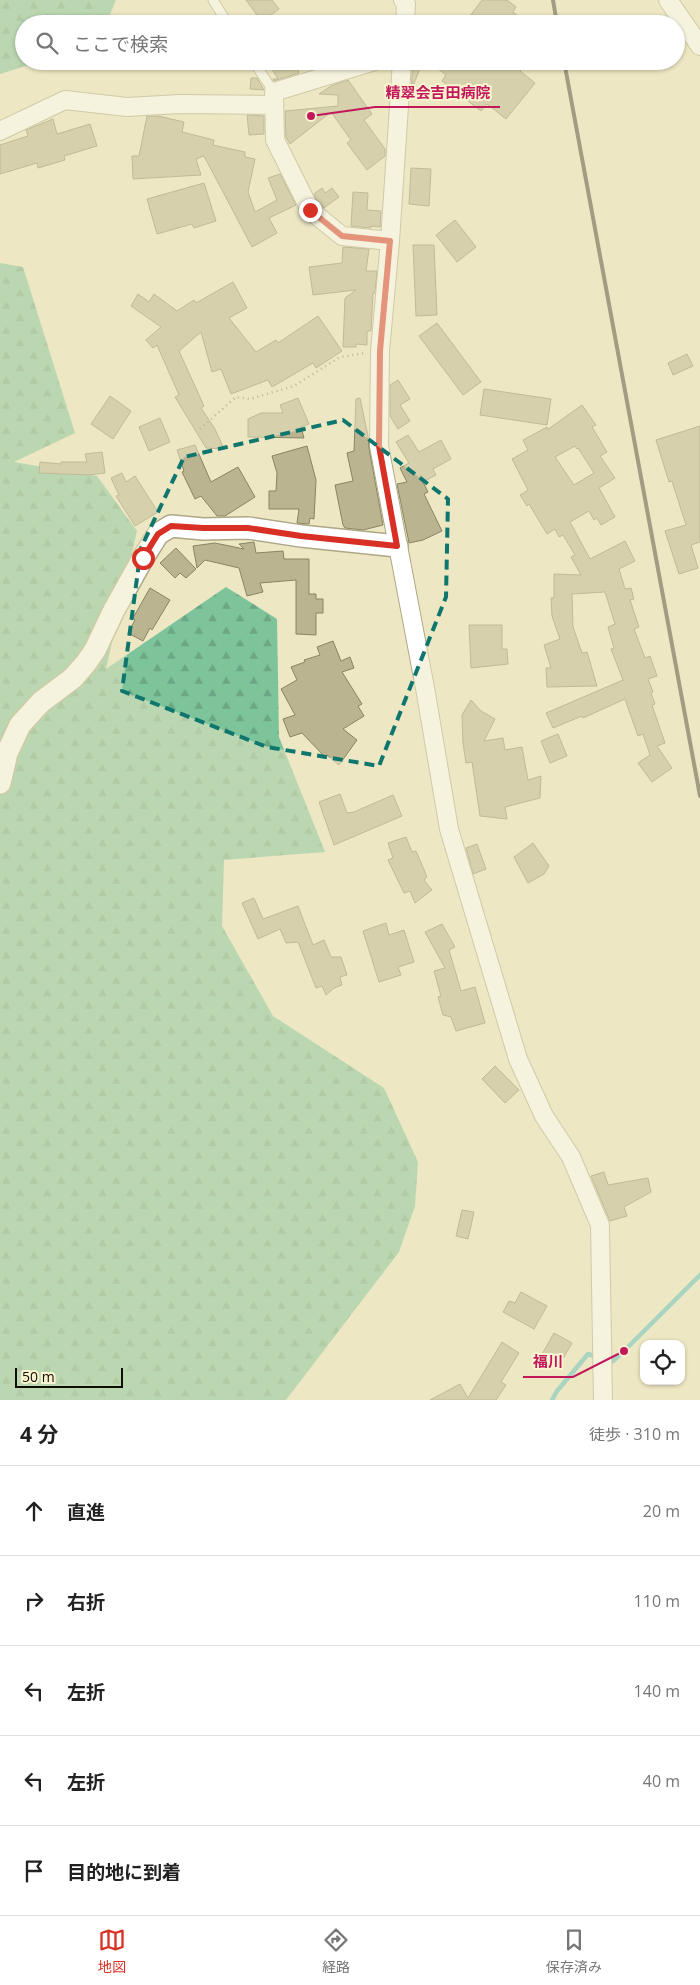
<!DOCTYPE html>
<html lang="ja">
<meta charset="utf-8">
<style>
:root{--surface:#fff;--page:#f2f2f2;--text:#222;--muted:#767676;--line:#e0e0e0;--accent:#d93025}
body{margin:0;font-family:"Open Sans","Noto Sans JP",sans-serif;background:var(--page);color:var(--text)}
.controls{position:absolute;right:15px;bottom:15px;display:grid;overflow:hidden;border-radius:10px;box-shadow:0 1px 4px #0004}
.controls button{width:45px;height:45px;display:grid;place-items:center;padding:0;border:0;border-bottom:1px solid var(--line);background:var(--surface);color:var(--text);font:25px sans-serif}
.scale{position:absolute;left:15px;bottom:12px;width:108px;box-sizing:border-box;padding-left:5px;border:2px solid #100d03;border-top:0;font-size:14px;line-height:18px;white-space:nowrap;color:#100d03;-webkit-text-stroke:4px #fbf4d0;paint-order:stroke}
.stop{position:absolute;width:15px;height:15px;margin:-11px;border:4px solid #d93025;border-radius:50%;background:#fff}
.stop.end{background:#d93025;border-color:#fff;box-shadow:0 1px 5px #0008}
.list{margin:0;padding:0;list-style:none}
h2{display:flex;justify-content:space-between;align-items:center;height:65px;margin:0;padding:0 20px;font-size:21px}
h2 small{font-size:16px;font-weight:400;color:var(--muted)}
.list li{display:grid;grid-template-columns:32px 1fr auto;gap:15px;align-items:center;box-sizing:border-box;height:90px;padding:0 20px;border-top:1px solid var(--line)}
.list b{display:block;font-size:19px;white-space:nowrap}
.list em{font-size:16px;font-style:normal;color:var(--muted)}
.icon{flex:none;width:28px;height:28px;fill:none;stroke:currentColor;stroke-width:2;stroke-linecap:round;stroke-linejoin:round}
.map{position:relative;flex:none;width:700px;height:1400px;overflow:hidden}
.search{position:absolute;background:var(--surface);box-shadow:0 1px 4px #0004;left:15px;right:15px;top:15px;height:55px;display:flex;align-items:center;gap:12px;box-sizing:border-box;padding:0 18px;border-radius:28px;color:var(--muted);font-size:19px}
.sheet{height:515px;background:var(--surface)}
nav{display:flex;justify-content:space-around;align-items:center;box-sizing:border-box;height:70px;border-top:1px solid var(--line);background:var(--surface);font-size:14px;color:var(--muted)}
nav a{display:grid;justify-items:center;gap:2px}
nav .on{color:var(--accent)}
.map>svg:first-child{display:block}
.forest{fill:url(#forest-firs)}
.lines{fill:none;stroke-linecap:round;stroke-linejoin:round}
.stream{stroke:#58bcc1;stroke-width:4.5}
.building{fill:#bab491;stroke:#8a8463;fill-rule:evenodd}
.service-casing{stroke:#ada785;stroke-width:11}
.minor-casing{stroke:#ada785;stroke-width:20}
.tertiary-casing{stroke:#ada785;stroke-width:24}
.path{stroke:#827e66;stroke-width:2.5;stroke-dasharray:1 4;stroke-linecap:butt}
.service{stroke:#fff;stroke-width:9}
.minor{stroke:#fff;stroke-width:18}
.tertiary{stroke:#fff;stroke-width:21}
.rail{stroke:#474333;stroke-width:4}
.route{stroke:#d93025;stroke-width:6}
.marked{fill:none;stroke:#0f766e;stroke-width:4;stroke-dasharray:10 6;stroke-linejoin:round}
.leader{fill:none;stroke:#c2185b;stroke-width:2}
.callout-dot{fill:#c2185b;stroke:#fbf4d0;stroke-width:2}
.callout-label{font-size:15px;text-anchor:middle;font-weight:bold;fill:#c2185b;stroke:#fbf4d0;stroke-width:4;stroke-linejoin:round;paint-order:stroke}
</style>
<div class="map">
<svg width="700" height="1400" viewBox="0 0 700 1400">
<defs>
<pattern id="forest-firs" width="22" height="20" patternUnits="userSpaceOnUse" patternTransform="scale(1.25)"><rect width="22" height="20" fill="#7dc49b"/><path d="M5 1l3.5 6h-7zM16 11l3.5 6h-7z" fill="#6ba784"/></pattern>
</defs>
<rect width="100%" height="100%" fill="#ede7c3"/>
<path class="forest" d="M0,0H116L106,24H24V61H41L0,74Z
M0,263L23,267L75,433L14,462L97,476L137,531L106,669L226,587L277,619L279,737L325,852L224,860L222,926L273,1016L384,1088L418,1162L415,1206L399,1252L286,1400H0Z"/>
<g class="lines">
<path class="stream" d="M605,1359L613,1361L624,1351L700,1275
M552,1400L557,1391L588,1354L598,1357"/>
</g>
<path class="building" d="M246,0H272L279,9L262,22Z
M482,0H507L516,7L513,12L528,24H464Z
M267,61H296L299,73L274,81L273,79H278Z
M413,61H423L411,91L413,62Z
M428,61H528L520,71L535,83L506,119L487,104L481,111L442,81L446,75Z
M251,78H257L264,90L250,89Z
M348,80L372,114L364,120L385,149V156L367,170L347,143L351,140L331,112L290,144L286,137L285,111L338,106V95L319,94L331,86Z
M247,115L264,116V134L249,135Z
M147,116H158L184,122L182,132L214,140L213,145L245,152V157L255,159L248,192L255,212L277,200L268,178L280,174L296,205L269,218L277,233L252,247L204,156L196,159L201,175L133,179L132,156H139Z
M53,119L57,134L90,124L97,146L64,156L65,160L38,168L37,163L0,174V145L28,136L26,130Z
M411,168L431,169L429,206L409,204Z
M204,183L216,221L194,228L192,224L157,234L147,199Z
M322,188L325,193L332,188L339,197L324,208L318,203L314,194Z
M353,192L368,193L367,210L381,211L380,227L371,226V228L351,226Z
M455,220L476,247L457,262L436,235Z
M413,245H434L437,315L416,316Z
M343,247L369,249L366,271H377L375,293H373L371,331H367V345L356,344V347H343L345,298L356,290L313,295L309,267L342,263Z
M233,282L247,308L229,318L256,352L276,340L278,343L318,316L342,351L316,368L313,363L272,387L268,380L231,394L221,369L212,372L201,332L179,351L204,406L201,408L215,429L224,449L206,448L175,397L179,395L157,345L153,348L146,340L161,327L131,306L138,294L149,302L154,294L177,311L194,300L196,303Z
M437,323L481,382L463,395L419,336Z
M687,354L693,366L673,375L668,363Z
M398,380L410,399L400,405L410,421L398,429L390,416V385Z
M484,389L551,399L547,425L480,415Z
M110,396L131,411L113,439L91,424Z
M298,398L309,424L301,427L304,438L248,437V419L261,413H283L280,405Z
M360,398L368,436L369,448L383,525L363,530L345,528L343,525L335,485L353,481L347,453L354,451L356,399Z
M582,405L596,425L592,427L607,452L600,456L615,478L599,488L615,517L601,525L597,518L594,520L589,511L570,522L590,559L625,541L635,561L619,569L625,589L631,588L634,599L630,600L639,627L634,629L645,658L650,656L657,676L648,679L653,692L651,693L655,704L652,705L665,743L657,746L672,768L652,782L638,763L650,755L643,734L638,736L625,699L583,718L582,716L553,728L546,713L623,680L611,649L614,648L608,627L615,624L605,592L572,594L573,627L582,653L587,652L597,686L547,687L546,668H551L544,645L560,639L552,616L551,598H554V574L581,575L571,557L575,555L563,535L559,537L555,529L547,534L529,504L527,506L520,495L528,490L512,459L528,450L523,440L547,427V430ZM575,446L577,449L578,448L594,473L574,485L555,457Z
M160,418L170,442L149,451L139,427Z
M700,426V542L691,545L698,568L679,574L665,531L686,525L672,481L669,482L656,440Z
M408,435L419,452L441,440L451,459L433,469L436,475L423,482L428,492L424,494L442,531L423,540L409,543L397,484L407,482L400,468L409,463L396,442Z
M195,445L211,482L238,467L255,497L225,516H217L201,496L195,499L182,472L184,471L177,450Z
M307,446L316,480L314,519L310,518L309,524L297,523L299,509H269V491H276L277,473L272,456Z
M102,452L105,473L89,475L39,473L40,462L61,464V462H87L85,454Z
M122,473L126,482L135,476L158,512L135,526L116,496L119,495L111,478Z
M254,542L256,553L283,551L284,559H309V594H316V599H323V613H316V635L296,634V580L260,583L263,592L247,596L239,568L205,560L197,568L193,546L215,543L244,549L239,544Z
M176,548L196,569L186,578L180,573L175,578L160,563Z
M150,588L170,600L152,630L150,628L143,641L128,633L135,620L133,618Z
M469,625H502V649H507L508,664L471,668Z
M333,641L341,661L350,657L354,668L342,672L362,704L358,706L364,716L343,729L357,740L339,765L327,755L325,757L302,733L290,737L283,719L295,715L281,689L297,680L291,667L305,662L304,660L320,655L317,647Z
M471,700L481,711L495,719L484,741L503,738L505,750L522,747L528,780L541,776L540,798L505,807L507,819L480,816L472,762L466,763L463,743L462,715Z
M558,734L567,756L550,763L541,741Z
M340,794L347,813L354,812L393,795L402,816L334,845L319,802Z
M406,837L412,852L416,851L427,877L424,880L432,890L415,903L410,891L404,893L388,860L393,858L388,843Z
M533,843L549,866L544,874L528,883L514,857Z
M477,844L486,869L473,874L466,848Z
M254,898L263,919L298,906L313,945L324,940L331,957H341L347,975L340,977L342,985L334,988L326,995L322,986L316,988L298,942L286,943L280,929L258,939L242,903Z
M386,923L389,935L404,930L414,962L398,967L401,975L379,982L363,931Z
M442,924L455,947L449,950L461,991L475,987L485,1023L456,1031L451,1017L443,1015L438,997L441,996L434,971L445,968L425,932Z
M495,1066L519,1090L505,1103L482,1079Z
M604,1172L608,1185L648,1178L651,1192L624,1207L627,1216L610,1221L591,1176Z
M462,1210L474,1212L468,1239L456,1236Z
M521,1292L547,1306L534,1329L503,1312L509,1301L515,1303Z
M554,1333L572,1343L559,1366L541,1356Z
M502,1342L519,1353L501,1382L506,1385L496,1400H430L460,1384L468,1398Z"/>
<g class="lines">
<g class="service-casing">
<path id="service" d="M213,0L228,24
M253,61L274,92"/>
</g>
<g class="minor-casing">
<path id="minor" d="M403,0L406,4L405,24
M668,0L700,46
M375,61L274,92L275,140L310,210L342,236L390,241
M402,61L390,241L380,351L379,446L425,688L449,829L518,1059L544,1116L571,1157L600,1225L603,1400
M0,131L65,100L127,107L180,104L274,105"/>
</g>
<g class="tertiary-casing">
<path id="tertiary" d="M0,783L7,753L20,725L41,702L73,678L86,663L95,650L114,610L143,558L158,534L171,526L203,529L248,528L301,536L397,546"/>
</g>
<path class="path" d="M200,429L236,397L250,399L294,386L340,357L366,353"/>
<use href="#service" class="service"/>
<use href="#minor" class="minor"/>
<use href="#tertiary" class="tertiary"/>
<path class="rail" d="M553,0L557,24
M564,61L700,796"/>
</g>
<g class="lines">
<path class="route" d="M143,558L158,534L171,526L203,528H248L301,536L397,546L379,446L380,351L390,241L342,236L310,210"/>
</g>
<path d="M0 0H700V1400H0ZM343,420L448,499L446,597L379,766L267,747L122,691L141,548L184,457Z" fill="#ede7c3" fill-opacity=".55" fill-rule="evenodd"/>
<path class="marked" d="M343,420L448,499L446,597L379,766L267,747L122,691L141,548L184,457Z"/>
<path class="leader" d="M311 116L375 107H500M624 1351L573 1377H523"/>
<g class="callout-dot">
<circle cx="311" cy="116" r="5"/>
<circle cx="624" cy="1351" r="5"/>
</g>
<g class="callout-label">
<text x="438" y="98">精翠会吉田病院</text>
<text x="548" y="1367">福川</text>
</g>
</svg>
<div class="controls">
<button><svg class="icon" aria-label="locate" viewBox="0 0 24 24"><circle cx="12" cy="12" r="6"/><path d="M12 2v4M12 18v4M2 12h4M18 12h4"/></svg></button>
</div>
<div class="scale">50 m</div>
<div class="stop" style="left:143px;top:558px"></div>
<div class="stop end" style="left:310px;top:210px"></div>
<div class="search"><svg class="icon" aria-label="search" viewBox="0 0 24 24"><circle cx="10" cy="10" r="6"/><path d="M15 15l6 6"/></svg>ここで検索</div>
</div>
<section class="sheet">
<h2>4 分<small>徒歩 · 310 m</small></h2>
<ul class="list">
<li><svg class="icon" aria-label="ahead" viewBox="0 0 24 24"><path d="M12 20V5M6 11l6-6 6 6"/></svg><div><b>直進</b></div><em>20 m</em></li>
<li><svg class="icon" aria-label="right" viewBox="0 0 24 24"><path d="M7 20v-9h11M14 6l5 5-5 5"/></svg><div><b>右折</b></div><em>110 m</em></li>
<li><svg class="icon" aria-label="left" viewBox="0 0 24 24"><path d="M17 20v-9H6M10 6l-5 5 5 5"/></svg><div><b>左折</b></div><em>140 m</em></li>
<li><svg class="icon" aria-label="left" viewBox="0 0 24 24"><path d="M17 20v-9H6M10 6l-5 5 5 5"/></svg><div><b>左折</b></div><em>40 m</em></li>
<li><svg class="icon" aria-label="arrive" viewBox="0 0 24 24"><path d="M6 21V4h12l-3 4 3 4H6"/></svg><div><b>目的地に到着</b></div></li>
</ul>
</section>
<nav>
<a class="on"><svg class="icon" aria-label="map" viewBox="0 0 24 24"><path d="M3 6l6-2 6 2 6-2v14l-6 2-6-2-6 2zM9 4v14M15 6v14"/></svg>地図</a>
<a><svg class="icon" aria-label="directions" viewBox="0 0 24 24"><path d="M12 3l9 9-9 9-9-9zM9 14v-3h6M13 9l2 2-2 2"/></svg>経路</a>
<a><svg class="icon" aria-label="saved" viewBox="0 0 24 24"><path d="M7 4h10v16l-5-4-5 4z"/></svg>保存済み</a>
</nav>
